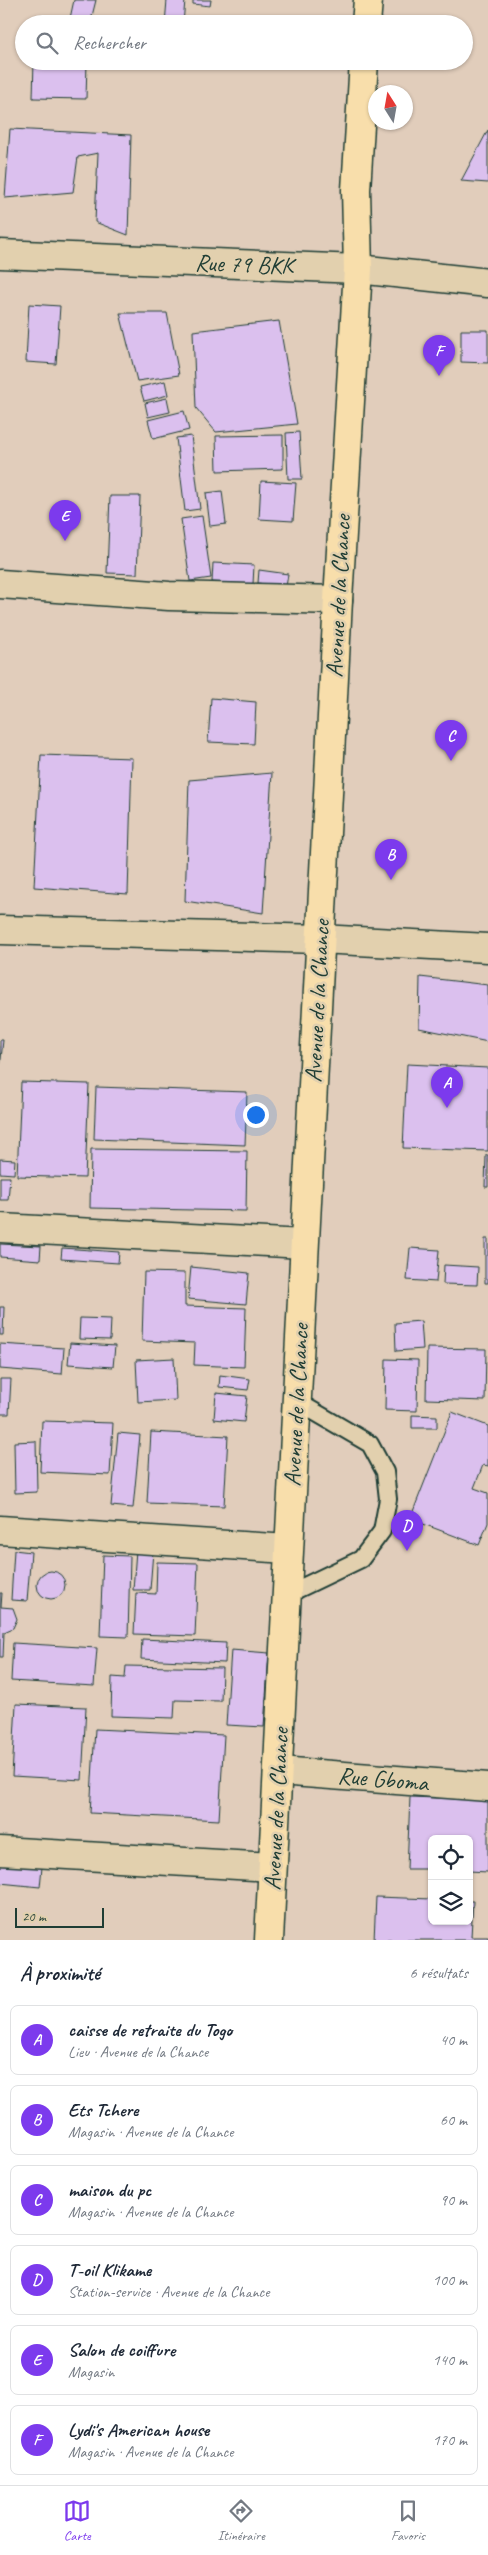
<!DOCTYPE html>
<html lang="fr">
<meta charset="utf-8">
<style>
:root{--surface:#fff;--page:#f6f6f7;--text:#1f2937;--muted:#747a83;--line:#e0e1e3;--accent:#7c3aed}
body{margin:0;font-family:Caveat,sans-serif;background:var(--page);color:var(--text)}
.controls{position:absolute;right:15px;bottom:15px;display:grid;overflow:hidden;border-radius:8px;box-shadow:0 1px 4px #0004}
.controls button{width:45px;height:45px;display:grid;place-items:center;padding:0;border:0;border-bottom:1px solid var(--line);background:var(--surface);color:var(--text);font:25px sans-serif}
.compass{position:absolute;left:368px;top:85px;width:45px;height:45px;border-radius:50%;background:var(--surface);box-shadow:0 1px 4px #0004;rotate:349deg}
.scale{position:absolute;left:15px;bottom:12px;width:89px;box-sizing:border-box;padding-left:5px;border:2px solid #1f3d34;border-top:0;font-size:14px;line-height:18px;white-space:nowrap;color:#1f3d34;-webkit-text-stroke:4px #e2d0ae;paint-order:stroke}
.you{position:absolute;left:255px;top:1114px;width:18px;height:18px;margin:-12px;border:4px solid #fff;border-radius:50%;background:#1a73e8;box-shadow:0 0 0 8px #1a73e833}
.badge{display:grid;place-items:center;width:32px;height:32px;border-radius:50%;background:var(--accent);color:#fff;font-size:16px;font-weight:700}
.pin{position:absolute;translate:-50% -41px;filter:drop-shadow(0 1px 2px #0008)}
.pin::after{content:'';position:absolute;top:26px;width:18px;height:15px;background:inherit;clip-path:polygon(0 0,100% 0,50% 100%)}
.list{margin:0;padding:0;list-style:none}
h2{display:flex;justify-content:space-between;align-items:center;height:65px;margin:0;padding:0 20px;font-size:21px}
h2 small{font-size:16px;font-weight:400;color:var(--muted)}
.list li{display:grid;grid-template-columns:32px 1fr auto;gap:15px;align-items:center;box-sizing:border-box;height:70px;margin:0 10px 10px;padding:0 10px;border:1px solid var(--line);border-radius:8px}
.list b{display:block;font-size:19px;white-space:nowrap}
.list p{margin:0;font-size:16px;white-space:nowrap;color:var(--muted)}
.list em{font-size:16px;font-style:normal;color:var(--muted)}
.icon{flex:none;width:28px;height:28px;fill:none;stroke:currentColor;stroke-width:2;stroke-linecap:round;stroke-linejoin:round}
.map{position:relative;flex:none;width:488px;height:1940px;overflow:hidden}
.search{position:absolute;background:var(--surface);box-shadow:0 1px 4px #0004;left:15px;right:15px;top:15px;height:55px;display:flex;align-items:center;gap:12px;box-sizing:border-box;padding:0 18px;border-radius:28px;color:var(--muted);font-size:19px}
.sheet{height:545px;background:var(--surface)}
nav{display:flex;justify-content:space-around;align-items:center;box-sizing:border-box;height:70px;border-top:1px solid var(--line);background:var(--surface);font-size:14px;color:var(--muted)}
nav a{display:grid;justify-items:center;gap:2px}
nav .on{color:var(--accent)}
.map>svg:first-child{display:block}
.building{fill:#dbc0ee;stroke:#1f3d34}
.lines{fill:none;stroke-linecap:round;stroke-linejoin:round}
.service-casing{stroke:#1f3d34;stroke-width:20}
.minor-casing{stroke:#1f3d34;stroke-width:31}
.primary-casing{stroke:#1f3d34;stroke-width:31}
.service{stroke:#e2d0ae;stroke-width:16}
.minor{stroke:#e2d0ae;stroke-width:28}
.primary{stroke:#f8deab;stroke-width:28}
.labels{text-anchor:middle;dominant-baseline:central;stroke-width:5;stroke-linejoin:round;paint-order:stroke}
.street-label{font-size:24px;fill:#1f3d34;stroke:#e2d0ae}
</style>
<div class="map">
<svg width="488" height="1940" viewBox="0 0 488 1940">
<rect width="100%" height="100%" fill="#e1cdbb"/>
<filter id="ink" filterUnits="userSpaceOnUse"><feTurbulence type="fractalNoise" baseFrequency=".02" numOctaves="2"/><feDisplacementMap in="SourceGraphic" scale="10" xChannelSelector="R" yChannelSelector="G"/><feConvolveMatrix kernelMatrix="1 2 1 2 8 2 1 2 1" color-interpolation-filters="sRGB"/></filter>
<g filter="url(#ink)">
<path class="building" d="M74,0H96L90,24L69,23Z
M167,0H185L183,24H165Z
M193,0H211L210,6L193,4Z
M34,61H87L86,99L33,98Z
M10,129L131,135L128,235L95,222L98,153L78,157L73,192L5,198Z
M488,130V183L461,181Z
M29,304L60,306L56,364L26,362Z
M120,313H167L179,375L137,381Z
M279,321L297,424L216,432L196,408L193,331Z
M461,330H488V363L461,362Z
M165,381L168,395L144,401L140,387Z
M167,398L170,412L148,417L145,403Z
M184,411L189,430L153,439L148,420Z
M299,432L302,479H288L286,433Z
M283,435V469L217,471L216,436Z
M191,436L200,509L185,511L176,438Z
M261,481L296,483L293,521L259,519Z
M222,491L226,524L210,526L206,493Z
M110,496H140L137,574L107,573Z
M202,516L211,578L190,581L181,519Z
M213,563L254,565L253,584L212,582Z
M259,570L288,574L286,587L258,583Z
M211,698L256,702L254,744L208,742Z
M41,755L132,758L128,894L34,887Z
M272,773L263,913L185,901L189,780Z
M420,977L488,985V1042L419,1028Z
M0,1040H3L0,1069Z
M407,1064L488,1068V1151L403,1148Z
M21,1082L89,1084L85,1178L17,1176Z
M96,1087L247,1092L245,1145L94,1139Z
M91,1149L247,1151L246,1211L90,1208Z
M486,1155H488V1187H485Z
M0,1159L15,1160L14,1174L0,1173Z
M0,1177H10L8,1200H0Z
M485,1239H488V1283H485Z
M0,1244L41,1246L40,1260L0,1257Z
M62,1248L119,1252L118,1263L61,1259Z
M410,1248L439,1250L436,1282L407,1280Z
M444,1265L478,1267L477,1285L443,1284Z
M191,1267L249,1273L246,1304L188,1299Z
M144,1272L185,1273V1306L246,1308L244,1367L194,1365L195,1343L142,1341Z
M0,1307H4L3,1335H0Z
M80,1318L111,1319L110,1340L79,1339Z
M421,1321L423,1349L396,1351L395,1323Z
M70,1343L115,1346L113,1367L68,1364Z
M0,1344L64,1348L62,1374L0,1369Z
M427,1348L486,1349L485,1401L426,1399Z
M174,1358L176,1400L138,1402L136,1360Z
M386,1359L418,1360L417,1411L385,1410Z
M220,1375L250,1379L248,1390L219,1387Z
M0,1379H11L9,1414H0Z
M216,1393L247,1396L244,1422L214,1419Z
M452,1412L488,1426V1466L483,1465L474,1488L488,1493V1523L479,1545L410,1519Z
M412,1415L437,1416V1428H412Z
M42,1421L113,1423L110,1475L40,1472Z
M151,1432L228,1436L224,1506L147,1503Z
M118,1433L140,1435L133,1508L111,1506Z
M36,1441L37,1492L15,1493L14,1442Z
M14,1550L31,1552L27,1601L11,1600Z
M136,1550L153,1551L150,1590H133Z
M103,1555L130,1556L128,1637L100,1636Z
M157,1562L198,1563L195,1636L134,1634L136,1593L156,1594Z
M37 1585a14 14 0 1 1 28 0a14 14 0 1 1-28 0Z
M0,1593H2L1,1607L13,1608L17,1619L13,1628L4,1632L3,1657H0Z
M142,1639L226,1643L225,1663L141,1659Z
M13,1643L97,1648L94,1686L11,1681Z
M231,1650L269,1653L264,1727L226,1725Z
M126,1666L222,1668L221,1701L175,1700L174,1718L111,1716L112,1677L125,1678Z
M16,1704L86,1707L82,1780L12,1776Z
M95,1729L224,1735L219,1820L90,1813Z
M410,1797L488,1800V1872L469,1871V1839H432V1869H407Z
M0,1863L42,1867L40,1887L0,1883Z
M376,1897L432,1899V1921H469V1901H473L471,1937H488V1940H374Z"/>
<g class="lines">
<g class="service-casing">
<path id="service" d="M286,1595L361,1559L382,1531L388,1499L385,1472L370,1444L296,1401"/>
</g>
<g class="minor-casing">
<path id="minor" d="M0,254L358,269L488,283
M0,584L169,596L338,600
M0,930L320,939L488,948
M0,1228L304,1244
M0,1530L288,1549
M279,1771L488,1787
M0,1851L272,1867"/>
</g>
<g class="primary-casing">
<path id="primary" d="M366,24L368,0
M269,1940L338,600L358,269L356,190L364,61"/>
</g>
<use href="#service" class="service"/>
<use href="#minor" class="minor"/>
<use href="#primary" class="primary"/>
</g>
</g>
<g class="labels">
<g class="street-label">
<text transform="translate(244 264) rotate(2)">Rue 79 BKK</text>
<text transform="translate(338 596) rotate(-87)">Avenue de la Chance</text>
<text transform="translate(317 1001) rotate(-87)">Avenue de la Chance</text>
<text transform="translate(296 1405) rotate(-87)">Avenue de la Chance</text>
<text transform="translate(383 1779) rotate(5)">Rue Gboma</text>
<text transform="translate(276 1809) rotate(-87)">Avenue de la Chance</text>
</g>
</g>
</svg>
<div class="controls">
<button><svg class="icon" aria-label="locate" viewBox="0 0 24 24"><circle cx="12" cy="12" r="6"/><path d="M12 2v4M12 18v4M2 12h4M18 12h4"/></svg></button>
<button><svg class="icon" aria-label="layers" viewBox="0 0 24 24"><path d="M12 4l9 5-9 5-9-5zM3 14l9 5 9-5"/></svg></button>
</div>
<svg class="compass" viewBox="-18 -18 36 36"><path d="M0-13l5 13h-10z" fill="#e53935"/><path d="M0 13l5-13h-10z" fill="#747a83"/></svg>
<div class="scale">20 m</div>
<div class="you"></div>
<div class="pin badge" style="left:447px;top:1108px">A</div>
<div class="pin badge" style="left:391px;top:880px">B</div>
<div class="pin badge" style="left:451px;top:761px">C</div>
<div class="pin badge" style="left:407px;top:1551px">D</div>
<div class="pin badge" style="left:65px;top:541px">E</div>
<div class="pin badge" style="left:439px;top:376px">F</div>
<div class="search"><svg class="icon" aria-label="search" viewBox="0 0 24 24"><circle cx="10" cy="10" r="6"/><path d="M15 15l6 6"/></svg>Rechercher</div>
</div>
<section class="sheet">
<h2>À proximité<small>6 résultats</small></h2>
<ul class="list">
<li><span class="badge">A</span><div><b>caisse de retraite du Togo</b><p>Lieu · Avenue de la Chance</p></div><em>40 m</em></li>
<li><span class="badge">B</span><div><b>Ets Tchere</b><p>Magasin · Avenue de la Chance</p></div><em>60 m</em></li>
<li><span class="badge">C</span><div><b>maison du pc</b><p>Magasin · Avenue de la Chance</p></div><em>90 m</em></li>
<li><span class="badge">D</span><div><b>T-oil Klikame</b><p>Station-service · Avenue de la Chance</p></div><em>100 m</em></li>
<li><span class="badge">E</span><div><b>Salon de coiffure</b><p>Magasin</p></div><em>140 m</em></li>
<li><span class="badge">F</span><div><b>Lydi's American house</b><p>Magasin · Avenue de la Chance</p></div><em>170 m</em></li>
</ul>
</section>
<nav>
<a class="on"><svg class="icon" aria-label="map" viewBox="0 0 24 24"><path d="M3 6l6-2 6 2 6-2v14l-6 2-6-2-6 2zM9 4v14M15 6v14"/></svg>Carte</a>
<a><svg class="icon" aria-label="directions" viewBox="0 0 24 24"><path d="M12 3l9 9-9 9-9-9zM9 14v-3h6M13 9l2 2-2 2"/></svg>Itinéraire</a>
<a><svg class="icon" aria-label="saved" viewBox="0 0 24 24"><path d="M7 4h10v16l-5-4-5 4z"/></svg>Favoris</a>
</nav>
